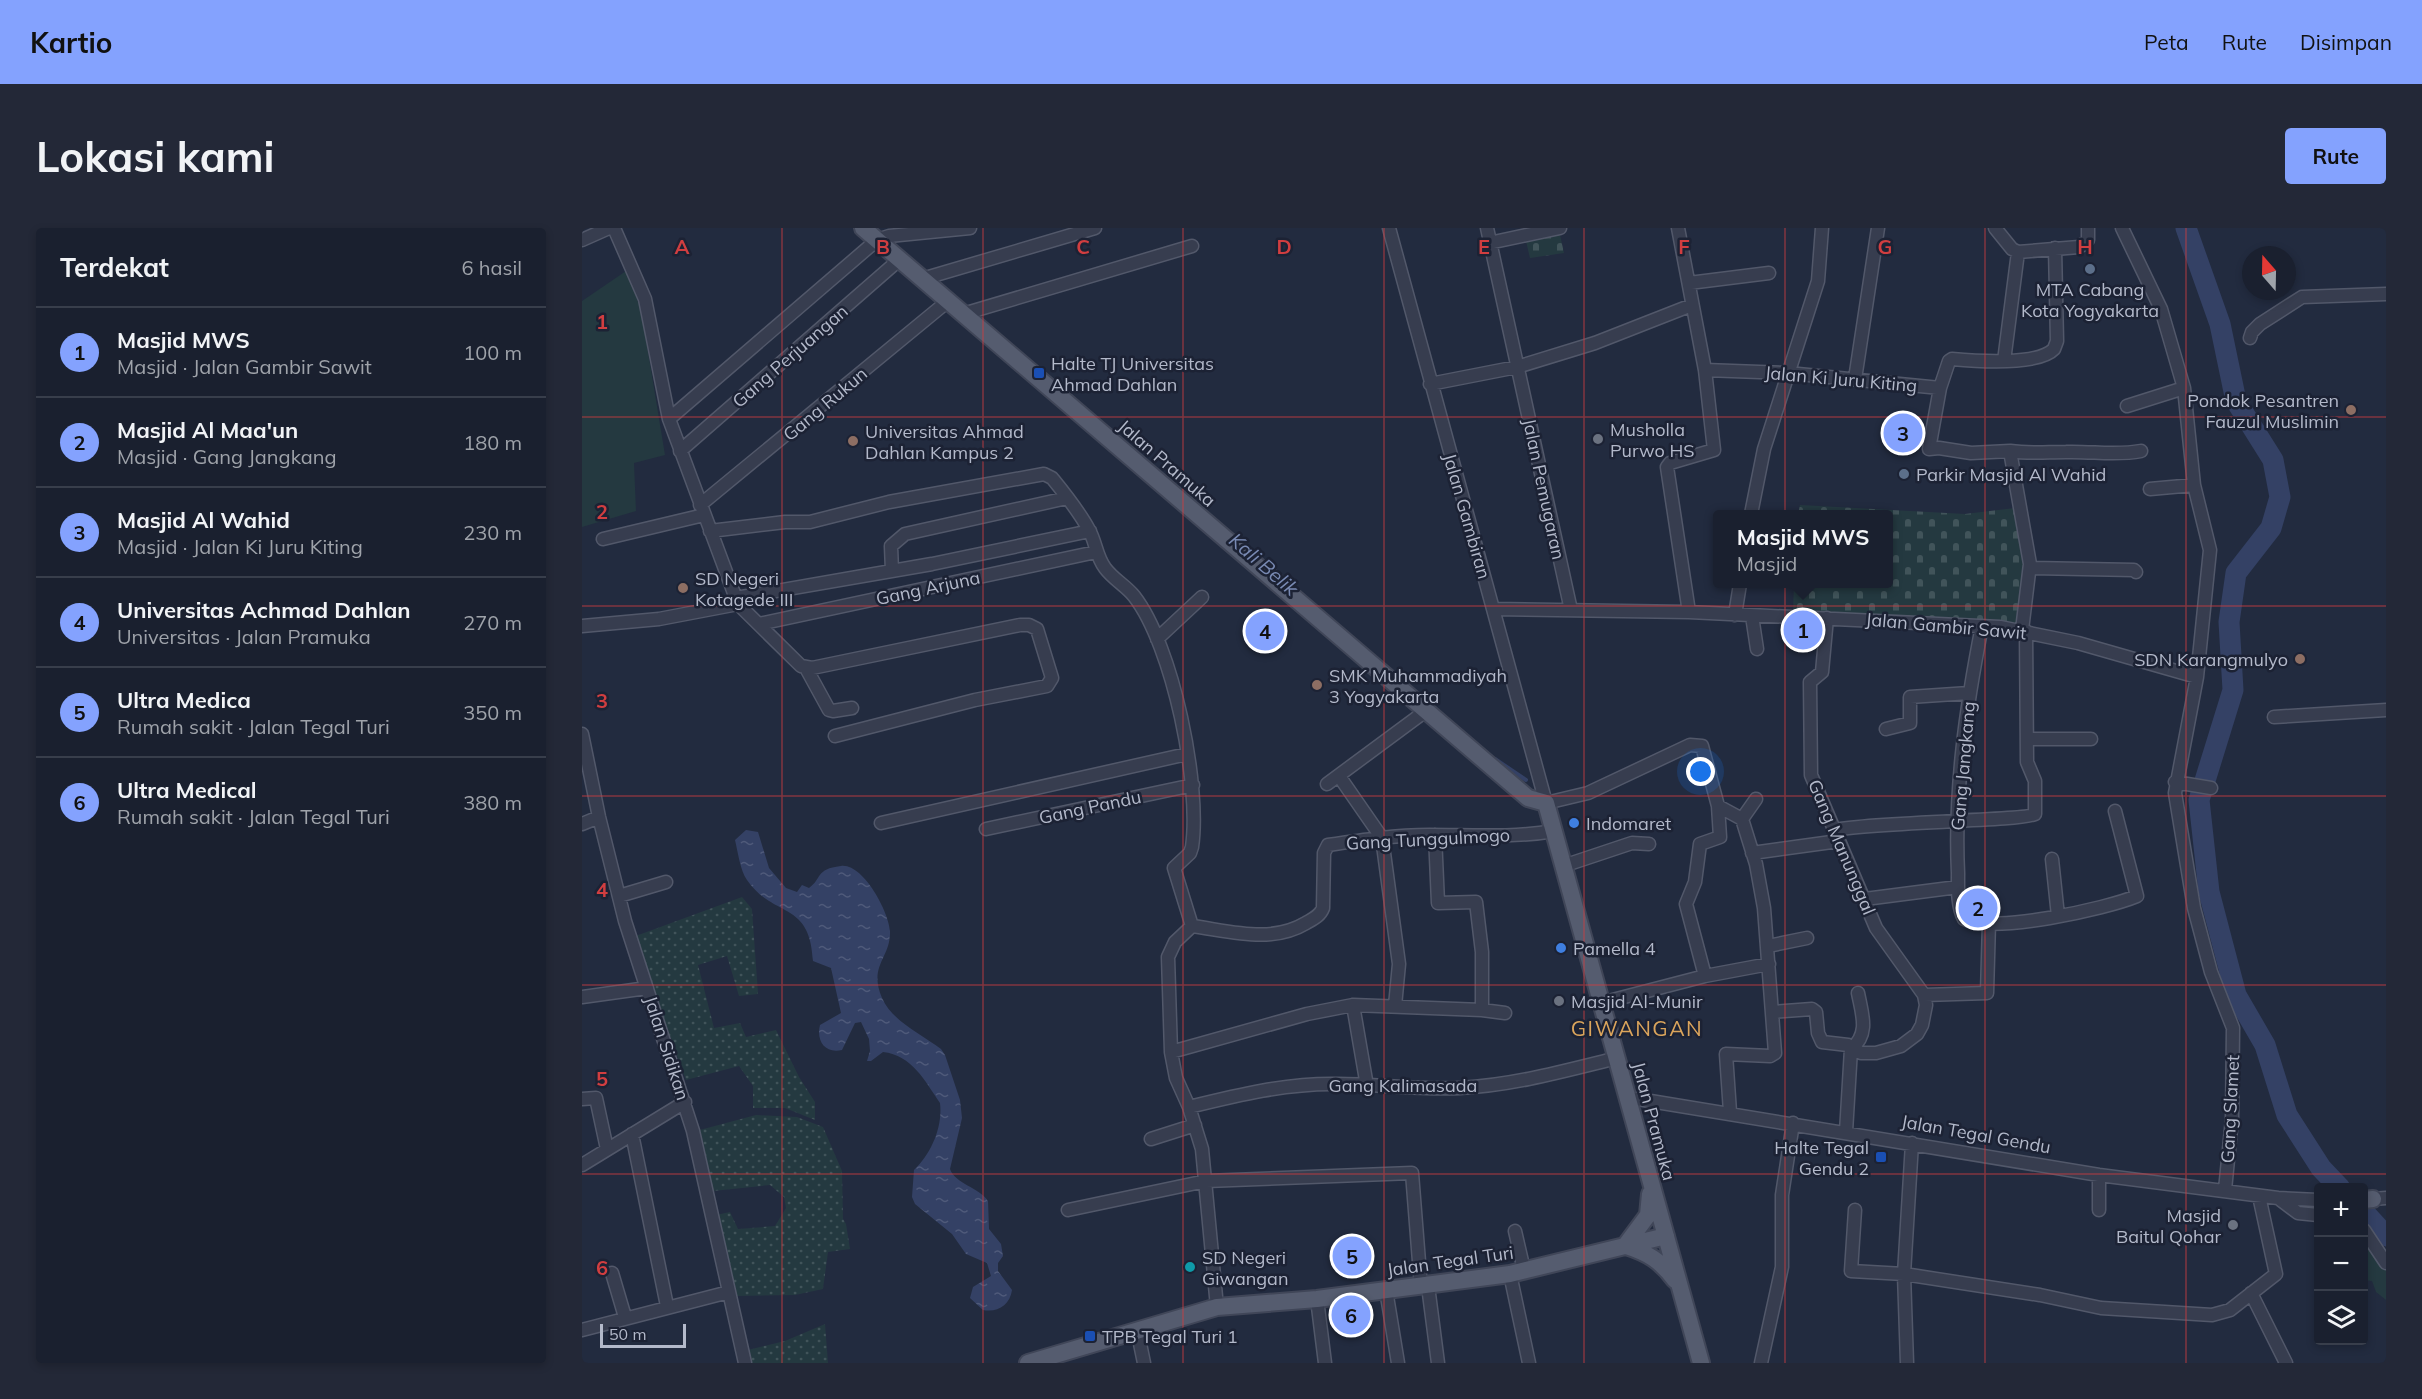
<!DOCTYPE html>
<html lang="id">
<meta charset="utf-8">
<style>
:root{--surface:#1a202f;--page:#232837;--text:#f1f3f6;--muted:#9fa3aa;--line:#383e4b;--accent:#84a2fe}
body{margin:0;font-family:Mulish,sans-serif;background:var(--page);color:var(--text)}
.controls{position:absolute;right:18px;bottom:18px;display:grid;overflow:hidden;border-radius:6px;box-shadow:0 3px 9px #0003}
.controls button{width:54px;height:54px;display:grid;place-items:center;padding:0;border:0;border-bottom:2px solid var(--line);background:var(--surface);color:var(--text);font:30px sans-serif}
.compass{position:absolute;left:1660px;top:18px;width:54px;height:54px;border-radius:50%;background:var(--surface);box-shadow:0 3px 9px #0003;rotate:340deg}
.scale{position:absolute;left:18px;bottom:15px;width:86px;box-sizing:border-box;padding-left:6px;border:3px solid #b3b9ca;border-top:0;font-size:16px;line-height:21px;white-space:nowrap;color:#b3b9ca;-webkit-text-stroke:4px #1c2234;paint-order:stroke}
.you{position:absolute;left:1119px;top:544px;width:21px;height:21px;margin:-15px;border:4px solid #fff;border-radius:50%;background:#1a73e8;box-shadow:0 0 0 9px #1a73e833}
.badge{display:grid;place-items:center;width:39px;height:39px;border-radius:50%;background:var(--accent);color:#111;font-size:20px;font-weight:700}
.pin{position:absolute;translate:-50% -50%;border:3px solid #fff;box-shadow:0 2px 6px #0006}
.popup{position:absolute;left:1131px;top:282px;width:180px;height:78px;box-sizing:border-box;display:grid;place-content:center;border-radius:6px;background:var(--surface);filter:drop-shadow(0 2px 4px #0005);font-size:20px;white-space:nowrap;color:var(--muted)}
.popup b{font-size:22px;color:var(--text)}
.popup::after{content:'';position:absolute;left:50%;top:100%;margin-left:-12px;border:12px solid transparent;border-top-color:var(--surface)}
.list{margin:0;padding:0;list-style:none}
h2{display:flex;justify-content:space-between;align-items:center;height:78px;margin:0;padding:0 24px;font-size:26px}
h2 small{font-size:20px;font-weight:400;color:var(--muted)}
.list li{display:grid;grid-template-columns:39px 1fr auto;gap:18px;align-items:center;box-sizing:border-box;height:90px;padding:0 24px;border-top:2px solid var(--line)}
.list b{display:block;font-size:22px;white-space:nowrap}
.list p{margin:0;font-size:20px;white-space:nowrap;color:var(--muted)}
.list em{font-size:20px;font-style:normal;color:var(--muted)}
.icon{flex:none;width:33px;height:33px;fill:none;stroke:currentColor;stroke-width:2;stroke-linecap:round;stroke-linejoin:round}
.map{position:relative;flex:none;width:1804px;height:1135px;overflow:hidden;border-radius:6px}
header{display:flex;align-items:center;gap:36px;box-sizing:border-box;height:84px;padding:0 30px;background:var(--accent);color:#111}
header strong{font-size:28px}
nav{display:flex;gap:33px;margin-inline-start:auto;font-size:21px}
.intro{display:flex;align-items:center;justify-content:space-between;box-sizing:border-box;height:144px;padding:0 36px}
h1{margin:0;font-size:42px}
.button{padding:15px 27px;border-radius:6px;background:var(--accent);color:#111;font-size:21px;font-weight:700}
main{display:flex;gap:36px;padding:0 36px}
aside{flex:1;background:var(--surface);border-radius:6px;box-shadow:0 3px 9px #0003}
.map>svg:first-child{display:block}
.grass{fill:url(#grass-dots)}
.cemetery{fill:url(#cemetery-stones)}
.park{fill:#243940}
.water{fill:url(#water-ripples)}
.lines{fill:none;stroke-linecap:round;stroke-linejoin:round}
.stream{stroke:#344165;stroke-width:4}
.river{stroke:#344165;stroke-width:21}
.minor-casing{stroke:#52586a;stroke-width:15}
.major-casing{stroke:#404658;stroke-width:20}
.minor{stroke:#373d4f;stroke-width:12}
.major{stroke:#555c6f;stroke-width:16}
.grid{fill:none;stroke:#d13e40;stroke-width:1.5;stroke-opacity:0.55}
.service-dot{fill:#5c6f8a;stroke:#1c2234;stroke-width:2}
.transit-dot{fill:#1a4fb4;stroke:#1c2234;stroke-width:2}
.education-dot{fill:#8d6e63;stroke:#1c2234;stroke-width:2}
.worship-dot{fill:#6b7280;stroke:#1c2234;stroke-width:2}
.shop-dot{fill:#3f7fe0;stroke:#1c2234;stroke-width:2}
.culture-dot{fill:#0f9aa8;stroke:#1c2234;stroke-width:2}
.labels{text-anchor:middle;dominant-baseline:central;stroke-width:5;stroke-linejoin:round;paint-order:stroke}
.poi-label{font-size:18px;fill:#b3b9ca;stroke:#1c2234;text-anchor:start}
.street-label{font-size:18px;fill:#b3b9ca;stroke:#1c2234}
.water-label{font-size:20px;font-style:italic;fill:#798ab3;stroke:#1c2234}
.quarter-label{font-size:21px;letter-spacing:1.5px;fill:#dba55c;stroke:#1c2234}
.grid-label{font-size:20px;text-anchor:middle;font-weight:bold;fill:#d13e40;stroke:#1c2234;stroke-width:5;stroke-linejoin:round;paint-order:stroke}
</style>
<header>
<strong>Kartio</strong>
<nav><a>Peta</a><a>Rute</a><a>Disimpan</a></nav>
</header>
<div class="intro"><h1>Lokasi kami</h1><a class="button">Rute</a></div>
<main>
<aside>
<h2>Terdekat<small>6 hasil</small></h2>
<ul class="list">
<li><span class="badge">1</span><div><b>Masjid MWS</b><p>Masjid · Jalan Gambir Sawit</p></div><em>100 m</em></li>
<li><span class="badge">2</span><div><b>Masjid Al Maa'un</b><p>Masjid · Gang Jangkang</p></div><em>180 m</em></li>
<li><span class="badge">3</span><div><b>Masjid Al Wahid</b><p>Masjid · Jalan Ki Juru Kiting</p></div><em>230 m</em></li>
<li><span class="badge">4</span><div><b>Universitas Achmad Dahlan</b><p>Universitas · Jalan Pramuka</p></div><em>270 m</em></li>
<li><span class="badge">5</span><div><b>Ultra Medica</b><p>Rumah sakit · Jalan Tegal Turi</p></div><em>350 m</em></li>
<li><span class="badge">6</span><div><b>Ultra Medical</b><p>Rumah sakit · Jalan Tegal Turi</p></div><em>380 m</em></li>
</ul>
</aside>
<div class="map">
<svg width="1804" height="1135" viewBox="0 0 1804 1135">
<defs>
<pattern id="grass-dots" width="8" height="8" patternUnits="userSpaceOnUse" patternTransform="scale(1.5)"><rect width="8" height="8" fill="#243940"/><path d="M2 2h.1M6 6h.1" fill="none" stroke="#41545a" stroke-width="1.8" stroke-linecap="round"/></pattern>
<pattern id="cemetery-stones" width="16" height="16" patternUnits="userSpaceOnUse" patternTransform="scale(1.5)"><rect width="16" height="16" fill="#243940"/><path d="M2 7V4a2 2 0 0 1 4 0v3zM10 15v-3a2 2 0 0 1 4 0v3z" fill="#41545a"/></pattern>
<pattern id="water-ripples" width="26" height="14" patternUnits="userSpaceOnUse" patternTransform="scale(1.5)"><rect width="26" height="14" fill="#344165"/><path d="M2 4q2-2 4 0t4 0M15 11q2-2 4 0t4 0" fill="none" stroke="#4f5a7a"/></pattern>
</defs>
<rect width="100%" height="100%" fill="#222b3f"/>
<path class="grass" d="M160,669L170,681L176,766L157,768L145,728L116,737L132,800L158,795L164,809L194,802L217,849L233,874V892L203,880H171V858L157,838L104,852L51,709Z
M174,887L215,889L241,899L260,943L261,991L264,996L268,1021L246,1024L241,1061L213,1067L154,1068L134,987L148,984L156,1001L193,998L204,980L202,969L188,957L131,963L114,903Z
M243,1096L246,1135H168L166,1122L203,1113Z"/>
<path class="cemetery" d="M978,7L982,25L948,30L944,13Z
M1218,277L1383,286L1433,280L1445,336L1437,397L1211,384L1212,356H1306V286H1216Z"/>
<path class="park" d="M44,43L59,81L83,227L52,235L54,283L0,299V73Z
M1782,1004L1804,1033V1072L1794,1064L1790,1053L1782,1052Z"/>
<path class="water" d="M164,602L176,604L187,640L204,660L215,664L220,657L227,660C240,651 233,641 259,638C281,635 307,684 308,703C309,730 286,737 300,770C310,793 339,806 359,821L363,827L378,872L380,890L368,941C373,956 397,959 406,973L407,1001L419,1016L421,1028L416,1035V1043L430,1062C428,1077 415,1085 401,1082L388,1070L391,1059L409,1048L405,1035L384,1026L370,1006L333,976L330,969L332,942C349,926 361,899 358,875C343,853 330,827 301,824L289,833H285L288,823L287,811L279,794L273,795L260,822C243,826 234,813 238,797L259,785L249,740L231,733C228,672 192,691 165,652C158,642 156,624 153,612Z"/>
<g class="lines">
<path class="stream" d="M913,531L944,552"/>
<path class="river" d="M1604,0L1638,96L1654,173L1691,232L1698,269L1689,300L1654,345L1647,394L1651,462L1617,572L1627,664L1654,767L1683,817L1705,887L1739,940L1758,960
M1782,984L1804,1008"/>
<g class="minor-casing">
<path id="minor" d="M32,0L63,71L87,191L156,376L219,438L230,440L438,397H447L455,401L470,450L465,458L393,472L253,508
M807,0L964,575L1006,565L1108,517L1120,518L1136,578L1160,591
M905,0L989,382
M1096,0L1123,142L1132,222L1088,235L1085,239L1107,384
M1413,0L1430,21L1436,24L1497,19L1506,12V0
M1540,0L1579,81L1602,160L1612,257L1628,322L1615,449L1593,565L1612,680L1629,744L1651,800L1650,891L1643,962
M0,12L27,0
M907,15L978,0
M340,51L513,0
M1107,55L1187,45
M381,86L610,18
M1668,110L1670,104L1678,96L1720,69L1804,66
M1422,133L1436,24
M1123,142L1206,145L1358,160
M1273,151L1296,0
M848,156L935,139L1013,115L1110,77
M1545,178L1602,160
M87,191L295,12L307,8L388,0
M98,223L318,31
M1428,223C1448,226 1464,224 1484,224C1510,223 1533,228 1559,223
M1568,261L1612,257
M118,277L366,73
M1169,286L1182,221L1236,53L1240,0
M128,303L203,294H228L307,274L462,246L470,250C483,266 497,283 507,302C514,314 514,328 523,340C531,351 544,358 552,368C591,418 619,557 610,619L608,625L592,640L610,698
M21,311L122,287
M1448,340L1552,342L1554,344
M310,343L309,318L323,306L485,270
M154,370L350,336L508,303
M912,381L1107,384L1418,399L1496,415L1615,449
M1153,387L1158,356
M1170,388L1175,421
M177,396L514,324
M0,398L77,391L156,376
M1400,398C1384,479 1372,562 1376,645C1376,659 1375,678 1382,691C1410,706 1524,681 1555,668L1533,583
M1440,402L1448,336L1428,223L1389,225L1357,220L1347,221L1358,160L1367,133L1370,131C1392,133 1456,138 1472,121L1475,113L1473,20
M575,411L620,369
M224,440L247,482L251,483L270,480
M1692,489L1804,482
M1304,501L1328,495V469L1387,465
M0,506L17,589L43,693L111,903L163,1135
M1445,511H1509
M757,548L800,610L817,736L813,778
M1593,554L1629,560
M745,556L845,482
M299,595L605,526
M0,596L17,589
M404,601L611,557
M1253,602C1284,594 1445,593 1453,586V553L1445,534L1444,403
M853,607L856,675L894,674L900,724V782
M1170,625L1257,613
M1470,631L1476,688
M981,638L1050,615L1067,616
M37,668L84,654
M1283,671L1376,659
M1186,718L1225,710
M1123,748L1104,676L1113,654L1118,616L1138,609L1136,578
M1342,767L1405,765L1407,694
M0,769L65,760
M1019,775L1123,748L1187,736
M771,777L785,858
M1190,784L1230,781L1234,784L1236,805L1240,814L1266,817L1279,825H1294L1319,818L1335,806L1340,797L1344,777L1342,767L1294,700L1229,547L1228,454L1240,444L1245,390
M589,824L725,786L771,777L900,782L923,785
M0,871L14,870L25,921
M1046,872L1056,871L1517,947L1696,970L1736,972
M607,879C656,867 705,855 755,856C796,856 837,862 878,860C932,857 982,843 1035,830
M1148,884L1144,826L1188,828L1193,825L1182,680L1174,636L1160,591L1174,571
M1264,904L1269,821C1288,806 1280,786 1276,765
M50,906L85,1078
M569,911L613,897
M0,937L103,874
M1517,947V982
M1696,970L1716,985L1736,987
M1791,971L1804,970
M486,982L624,953L830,945L839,1059
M1273,982L1269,1043L1322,1046L1458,1067L1519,1080L1630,1087L1648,1082L1694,1046L1677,968
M1782,1002L1804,1035
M933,1003L942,1042
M30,1045L43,1089
M928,1046L947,1135
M846,1058L856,1135
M804,1062L816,1135
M1669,1065L1704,1135
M735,1071L743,1135
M635,1079L620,921L607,879L594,850L589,824L586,729L593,714L610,698C648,703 689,716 724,695C731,691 738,688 741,680L742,625L746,617C780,612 814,607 847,607C889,607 930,610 972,603
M555,1101L562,1135
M0,1102L147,1064
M1179,1135L1200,1039V967L1211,895
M1325,1135L1322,1046L1330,915"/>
</g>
<g class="major-casing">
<path id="major" d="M281,0L946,570L964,575L1119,1135
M1782,972L1791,971
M1043,1018L1066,987L1068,966
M1044,1018C1066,1025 1079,1033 1093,1052
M446,1135L635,1079L735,1071L928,1046L1084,1008"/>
</g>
<use href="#minor" class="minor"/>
<use href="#major" class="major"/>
</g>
<path class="grid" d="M200,0V1135M401,0V1135M601,0V1135M802,0V1135M1002,0V1135M1203,0V1135M1403,0V1135M1604,0V1135M0,189H1804M0,378H1804M0,568H1804M0,757H1804M0,946H1804"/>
<g class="service-dot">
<circle cx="1508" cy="41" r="6"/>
<circle cx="1322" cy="246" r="6"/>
</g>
<g class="transit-dot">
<rect x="451" y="139" width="12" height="12" rx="3"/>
<rect x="1293" y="923" width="12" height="12" rx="3"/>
<rect x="502" y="1102" width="12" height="12" rx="3"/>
</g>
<g class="education-dot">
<circle cx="1769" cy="182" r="6"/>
<circle cx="271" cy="213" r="6"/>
<circle cx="101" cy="360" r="6"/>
<circle cx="1718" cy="431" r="6"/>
<circle cx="735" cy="457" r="6"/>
</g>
<g class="worship-dot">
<circle cx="1016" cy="211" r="6"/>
<circle cx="977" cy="773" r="6"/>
<circle cx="1651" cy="997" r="6"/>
</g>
<g class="shop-dot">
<circle cx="992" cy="595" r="6"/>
<circle cx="979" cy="720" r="6"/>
</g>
<circle class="culture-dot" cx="608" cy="1039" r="6"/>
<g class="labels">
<g class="poi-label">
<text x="1508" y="61" text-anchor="middle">MTA Cabang<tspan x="1508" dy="21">Kota Yogyakarta</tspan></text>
<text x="469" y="135">Halte TJ Universitas<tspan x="469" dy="21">Ahmad Dahlan</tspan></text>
<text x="1757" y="172" text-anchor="end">Pondok Pesantren<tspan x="1757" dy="21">Fauzul Muslimin</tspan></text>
<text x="1028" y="201">Musholla<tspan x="1028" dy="21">Purwo HS</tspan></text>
<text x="283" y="203">Universitas Ahmad<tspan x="283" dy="21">Dahlan Kampus 2</tspan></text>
<text x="1334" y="246">Parkir Masjid Al Wahid</text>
<text x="113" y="350">SD Negeri<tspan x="113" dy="21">Kotagede III</tspan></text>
<text x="1706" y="431" text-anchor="end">SDN Karangmulyo</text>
<text x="747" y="447">SMK Muhammadiyah<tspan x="747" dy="21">3 Yogyakarta</tspan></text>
<text x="1004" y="595">Indomaret</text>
<text x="991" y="720">Pamella 4</text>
<text x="989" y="773">Masjid Al-Munir</text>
<text x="1287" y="919" text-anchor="end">Halte Tegal<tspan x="1287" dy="21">Gendu 2</tspan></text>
<text x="1639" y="987" text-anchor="end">Masjid<tspan x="1639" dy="21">Baitul Qohar</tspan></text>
<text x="620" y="1029">SD Negeri<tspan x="620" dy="21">Giwangan</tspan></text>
<text x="520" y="1108">TPB Tegal Turi 1</text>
</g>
<g class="street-label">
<text transform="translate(208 128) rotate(-41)">Gang Perjuangan</text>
<text transform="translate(1259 151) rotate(5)">Jalan Ki Juru Kiting</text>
<text transform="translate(243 176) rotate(-40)">Gang Rukun</text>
<text transform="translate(585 235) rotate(41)">Jalan Pramuka</text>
<text transform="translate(962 261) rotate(78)">Jalan Pemugaran</text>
<text transform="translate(885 288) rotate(74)">Jalan Gambiran</text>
<text transform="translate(346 360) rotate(-12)">Gang Arjuna</text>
<text transform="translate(1364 398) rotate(5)">Jalan Gambir Sawit</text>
<text transform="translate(1381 538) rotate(-85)">Gang Jangkang</text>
<text transform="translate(508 579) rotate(-12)">Gang Pandu</text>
<text transform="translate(846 611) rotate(-3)">Gang Tunggulmogo</text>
<text transform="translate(1260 619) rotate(67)">Gang Manunggal</text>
<text transform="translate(85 820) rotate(72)">Jalan Sidikan</text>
<text x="821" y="857">Gang Kalimasada</text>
<text transform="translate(1648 881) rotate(-87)">Gang Slamet</text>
<text transform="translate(1072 893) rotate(75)">Jalan Pramuka</text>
<text transform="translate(1394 906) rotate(10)">Jalan Tegal Gendu</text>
<text transform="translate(868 1033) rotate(-8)">Jalan Tegal Turi</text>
</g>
<g class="water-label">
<text transform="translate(682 336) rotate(41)">Kali Belik</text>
</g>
<g class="quarter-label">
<text x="1055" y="800">GIWANGAN</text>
</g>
</g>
<g class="grid-label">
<text x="100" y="26">A</text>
<text x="301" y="26">B</text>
<text x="501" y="26">C</text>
<text x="702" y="26">D</text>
<text x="902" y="26">E</text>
<text x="1102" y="26">F</text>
<text x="1303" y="26">G</text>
<text x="1503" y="26">H</text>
<text x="20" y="101">1</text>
<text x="20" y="291">2</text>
<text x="20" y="480">3</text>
<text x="20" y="669">4</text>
<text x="20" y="858">5</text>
<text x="20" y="1047">6</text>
</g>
</svg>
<div class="controls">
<button>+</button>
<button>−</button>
<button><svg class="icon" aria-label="layers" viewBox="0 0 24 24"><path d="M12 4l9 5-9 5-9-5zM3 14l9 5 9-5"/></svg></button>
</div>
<svg class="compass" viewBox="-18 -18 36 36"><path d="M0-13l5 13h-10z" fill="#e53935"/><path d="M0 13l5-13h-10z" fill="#9fa3aa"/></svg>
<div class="scale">50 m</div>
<div class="you"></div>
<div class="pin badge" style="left:1221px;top:402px">1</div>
<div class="popup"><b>Masjid MWS</b>Masjid</div>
<div class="pin badge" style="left:1396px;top:680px">2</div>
<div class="pin badge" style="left:1321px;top:205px">3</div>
<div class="pin badge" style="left:683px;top:403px">4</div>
<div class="pin badge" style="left:770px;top:1028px">5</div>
<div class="pin badge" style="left:769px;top:1087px">6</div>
</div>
</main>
